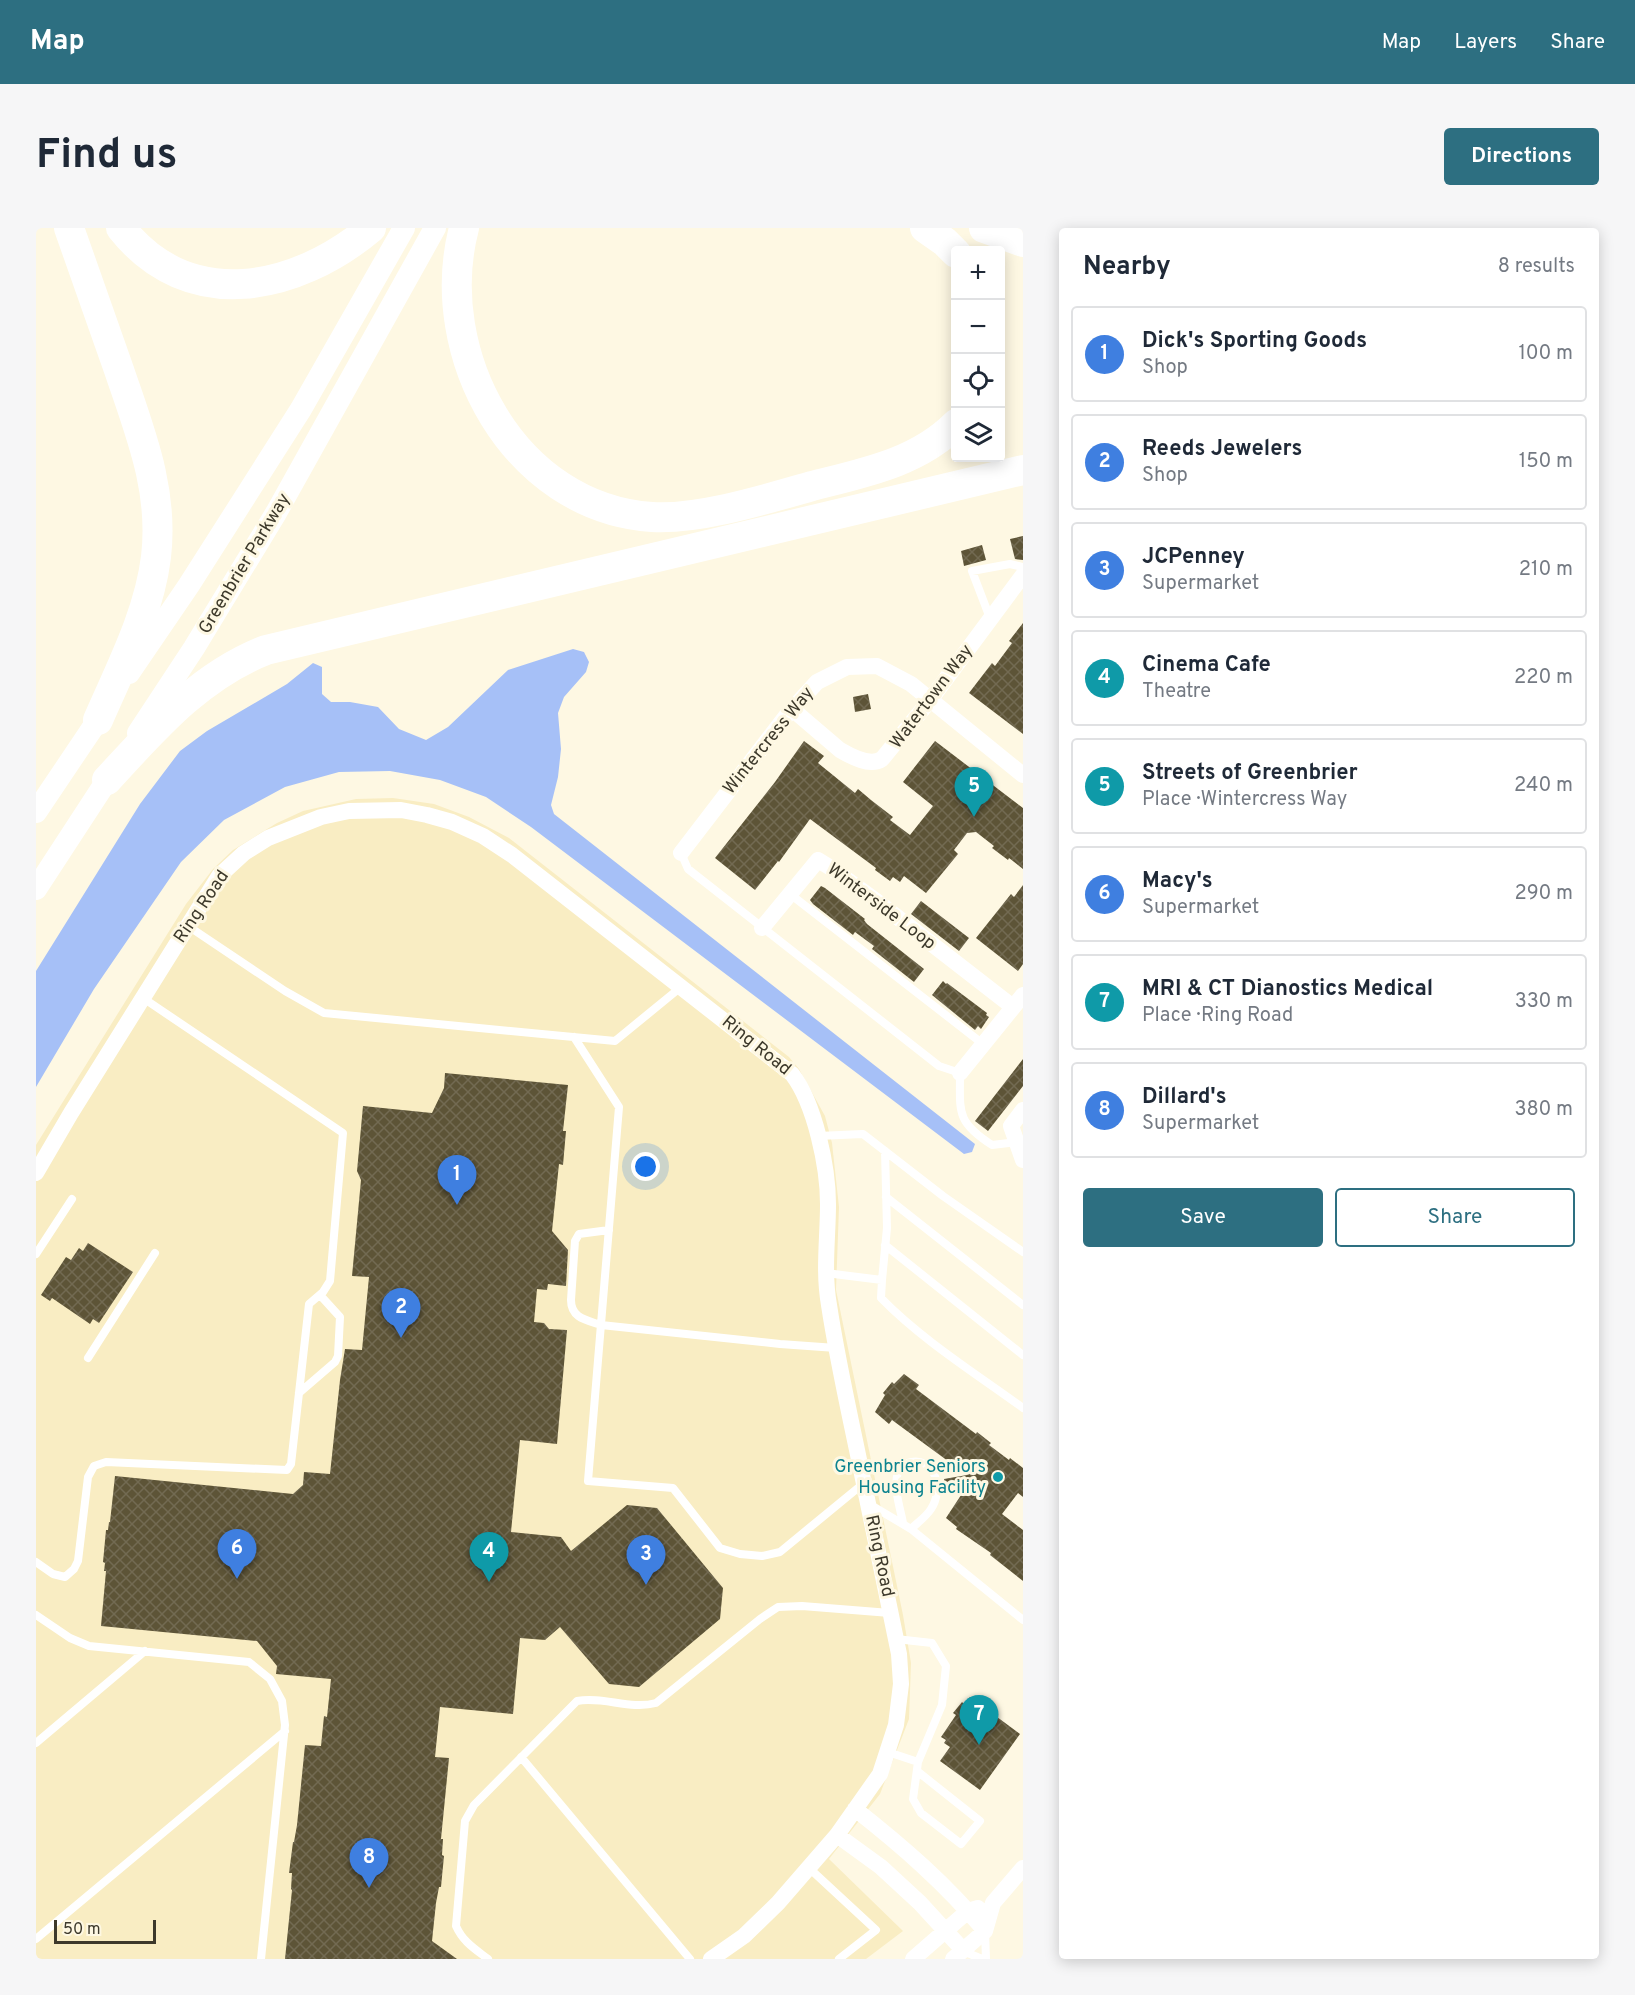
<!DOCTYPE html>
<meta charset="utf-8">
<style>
:root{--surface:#fff;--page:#f6f6f7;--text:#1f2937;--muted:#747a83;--line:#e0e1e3;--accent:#2d6f81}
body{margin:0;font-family:Overpass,sans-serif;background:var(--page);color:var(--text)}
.controls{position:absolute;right:18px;top:18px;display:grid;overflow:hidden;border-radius:6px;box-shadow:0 3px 15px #0003}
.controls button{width:54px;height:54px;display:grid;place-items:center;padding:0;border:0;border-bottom:2px solid var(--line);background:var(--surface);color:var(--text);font:30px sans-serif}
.scale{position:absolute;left:18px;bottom:15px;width:102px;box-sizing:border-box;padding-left:6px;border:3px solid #3d392b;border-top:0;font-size:16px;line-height:21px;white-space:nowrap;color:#3d392b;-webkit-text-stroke:4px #fef8e3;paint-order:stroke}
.you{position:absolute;left:610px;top:939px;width:21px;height:21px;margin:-15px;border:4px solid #fff;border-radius:50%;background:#1a73e8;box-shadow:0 0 0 9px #1a73e833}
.badge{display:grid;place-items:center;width:39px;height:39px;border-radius:50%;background:var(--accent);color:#fff;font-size:20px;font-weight:700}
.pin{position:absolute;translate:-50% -50px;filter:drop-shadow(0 2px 3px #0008)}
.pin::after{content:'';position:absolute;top:32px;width:21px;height:18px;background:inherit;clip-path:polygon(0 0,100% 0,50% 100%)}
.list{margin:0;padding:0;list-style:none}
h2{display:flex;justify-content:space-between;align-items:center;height:78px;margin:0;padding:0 24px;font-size:26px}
h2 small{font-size:20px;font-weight:400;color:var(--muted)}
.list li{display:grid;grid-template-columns:39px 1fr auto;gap:18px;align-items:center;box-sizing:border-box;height:96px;margin:0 12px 12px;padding:0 12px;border:2px solid var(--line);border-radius:6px}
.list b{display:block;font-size:22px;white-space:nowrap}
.list p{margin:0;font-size:20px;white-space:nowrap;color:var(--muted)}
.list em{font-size:20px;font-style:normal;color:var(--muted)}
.actions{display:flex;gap:12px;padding:18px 24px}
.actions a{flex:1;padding:14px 0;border:2px solid var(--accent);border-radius:6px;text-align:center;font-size:21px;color:var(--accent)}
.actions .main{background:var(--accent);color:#fff}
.icon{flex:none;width:33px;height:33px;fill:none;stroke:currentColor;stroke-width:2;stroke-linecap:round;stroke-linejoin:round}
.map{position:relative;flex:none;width:987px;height:1731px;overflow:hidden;border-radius:6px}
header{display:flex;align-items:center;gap:36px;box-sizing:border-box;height:84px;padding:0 30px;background:var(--accent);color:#fff}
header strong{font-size:28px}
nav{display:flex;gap:33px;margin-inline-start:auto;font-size:21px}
.intro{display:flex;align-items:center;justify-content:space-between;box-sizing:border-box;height:144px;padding:0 36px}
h1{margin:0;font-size:42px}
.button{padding:15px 27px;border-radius:6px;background:var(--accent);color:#fff;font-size:21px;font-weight:700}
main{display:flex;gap:36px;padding:0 36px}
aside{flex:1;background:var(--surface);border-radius:6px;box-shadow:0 3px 15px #0003}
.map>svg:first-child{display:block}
.built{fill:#f9edc3}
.water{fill:#a6c0f7}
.building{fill:url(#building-cross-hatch)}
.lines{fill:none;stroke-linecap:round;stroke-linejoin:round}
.lane{stroke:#fff;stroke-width:8}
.street{stroke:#fff;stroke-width:16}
.secondary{stroke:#fff;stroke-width:22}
.highway{stroke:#fff;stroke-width:30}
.culture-dot{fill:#0f9aa8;stroke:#fef8e3;stroke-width:2}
.labels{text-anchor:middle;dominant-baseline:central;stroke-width:6;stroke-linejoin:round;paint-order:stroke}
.street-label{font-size:18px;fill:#3d392b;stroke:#fef8e3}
.culture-label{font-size:18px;fill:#0d838f;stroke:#fef8e3;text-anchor:end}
</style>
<header>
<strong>Map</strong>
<nav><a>Map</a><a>Layers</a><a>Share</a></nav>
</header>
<div class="intro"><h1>Find us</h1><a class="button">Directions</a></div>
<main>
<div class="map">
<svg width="987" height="1731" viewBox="0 0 987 1731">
<defs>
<pattern id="building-cross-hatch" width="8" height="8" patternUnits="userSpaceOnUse" patternTransform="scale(1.5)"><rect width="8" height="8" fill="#5d5437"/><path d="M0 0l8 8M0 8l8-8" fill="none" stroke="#726a52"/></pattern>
</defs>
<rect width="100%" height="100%" fill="#fef8e3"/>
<path class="built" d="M357,570L398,576L433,589L473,610L753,829L763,841L789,888L796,915L803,979L800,1062L867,1387L875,1435L873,1491L844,1566L793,1631L867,1703L830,1731H0V917L150,676L177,641L197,622L241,595L267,583L320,571Z"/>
<path class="water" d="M537,421L548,424L553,434L550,444L528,469L522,485L525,521L522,549L515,577L518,586L939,916L936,924L928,926L495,599L450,569L404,552L354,543L303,544L249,559L188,592L145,634L58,761L0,859V743L104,576L144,523L171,503L251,456L277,435L286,439V466L295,474H314L342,479L363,501L390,512L412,499L472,442Z"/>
<path class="building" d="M987,308V332L979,331L974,311Z
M946,317L950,332L928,338L925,323Z
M987,395V506L933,465L956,435L959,438L976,415L973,413Z
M832,466L835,481L819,484L817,469Z
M768,513L788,528L782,535L819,565L822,561L835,572L857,589L854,592L874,607L897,578L867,554L899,513L987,580V641L973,630L972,632L956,620L958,618L940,604L931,605L918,622L922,626L890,665L868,648L864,654L857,649L854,653L839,642L840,640L774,591L743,634L742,633L719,662L679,630L739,554Z
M987,657V736L982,743L940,710L975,666L978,669Z
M785,658L789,660L829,691L828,692L831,696L888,741L878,754L836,721L838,718L819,704L817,707L777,676L774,672Z
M885,673L933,710L923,723L875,686Z
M907,753L910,756L911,755L951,785L950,787L953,789L945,801L942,798L939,802L896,767Z
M987,831V858L952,903L939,893Z
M409,845L532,857L527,903H530L527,937L523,936L516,1003L532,1022L530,1058L512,1056L511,1062L501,1061L498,1094L508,1095L513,1101L531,1102L521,1216L484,1212L475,1304L525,1309L535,1323L591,1277L621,1280L687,1360L684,1391L603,1459L573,1456L524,1399L509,1412L484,1410L477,1486L404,1479L399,1529L413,1530L405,1611H407L406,1627L408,1628L405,1659H403L400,1675L396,1713L421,1731H249L256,1662L255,1661L256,1645H253L257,1614H258L261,1597L269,1517L285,1518L288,1488L291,1489L295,1451L240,1446L241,1438L221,1413L65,1398L70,1343H68L69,1335L67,1334L70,1302H72L73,1294H74L79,1248L257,1266L267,1257L268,1244L294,1246L304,1152L309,1121L326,1122L333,1049L316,1048L325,952L321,943L327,878L396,885L408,860Z
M52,1015L97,1044L63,1095L57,1091L54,1096L16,1070L14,1073L5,1067L30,1029L35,1032L43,1020L47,1023Z
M868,1146L883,1157L880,1161L940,1206L941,1204L955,1215L953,1217L973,1232L974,1230L987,1240V1269L982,1265L966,1286L987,1302V1353L954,1327L955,1325L920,1301L921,1299L910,1290L929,1261L909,1264L908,1251L931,1247L856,1192L853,1196L839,1184L849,1167L847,1165L856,1154L858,1156Z
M934,1469L984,1506L944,1562L904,1533L914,1519L908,1515L910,1512L905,1509L920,1487L917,1485L926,1474L928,1476Z"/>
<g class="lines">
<path class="lane" d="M954,390L936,343L974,336L987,339
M645,625L652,641L903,838L924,845C924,884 920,894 956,917L981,914
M754,666L947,816
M152,698L249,763L288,785L579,813L645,759
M538,809L583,879L552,1253L637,1260L684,1320L704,1326L726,1328L744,1324L828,1255
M782,908L827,906L907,968L987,1024
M850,969L987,1077
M573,1002L543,1006L539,1013L535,1072C535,1090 550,1092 565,1097L744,1116L800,1120
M849,1017L987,1127
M0,1026L36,971
M790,1045L846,1052L845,1070C886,1112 939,1145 987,1180
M846,1052L851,1000L849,923
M52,1130L119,1025
M263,1165L299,1134L302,1128L304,1089L284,1067
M833,1276L875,1301L987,1392
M867,1295C864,1279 857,1260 862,1244C863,1239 866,1237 871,1235C900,1226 908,1262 895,1281C890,1289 881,1295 875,1301
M0,1334L17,1346L29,1349L38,1341L42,1333L52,1249L58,1238L70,1234L251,1242L255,1236L273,1076L287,1064L294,1053L307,905L107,770
M0,1387L34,1410L53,1418L213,1434L234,1451L246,1473L249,1497L225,1731
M0,1515L109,1423
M852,1524L882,1534L906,1477L910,1438L896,1415L860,1411
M485,1529L654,1731
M881,1543L944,1593L925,1616L885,1585L877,1571L882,1534
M773,1640L840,1702L803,1731
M949,1704L950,1731
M0,1711L249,1503
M927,1723L946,1731
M452,1731C439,1721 427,1714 420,1698L429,1593L438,1577L541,1473C567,1468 594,1482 620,1475L724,1391L742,1379L766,1378L854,1385"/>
<path class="street" d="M756,481L804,522C816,529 834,539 846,531L895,471L987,347
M645,625L750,488L781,454L811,439L841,438L875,456L987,547
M726,700L782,632L795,640L847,678L977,779
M924,845L987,767
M987,882L975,898L987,932
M0,945L35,885L183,648L208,625L232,610L285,589L313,583L365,582L391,587L416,594L447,608L476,627L756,846C779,876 792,939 792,976C792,1010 787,1043 793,1077C802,1137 816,1196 828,1256C840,1312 851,1369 863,1426L865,1456L860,1497L844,1546L801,1607L742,1675L708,1708L675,1731
M819,1581C866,1618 910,1656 949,1703
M801,1607L845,1639L884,1675L927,1722
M877,1731L932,1683L942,1680
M917,1731L949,1703L957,1675L987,1640"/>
<path class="secondary" d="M93,445L153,357L265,181L368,0
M102,505L158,420L240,285L399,0
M0,584L70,480
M0,661L79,540"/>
<path class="highway" d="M33,0C50,47 66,95 83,142C104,204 128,262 120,329C113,386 85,439 62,492
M85,0C153,86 260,63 335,0
M428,0C395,126 478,280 616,289C663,292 730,271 776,258C827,245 881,235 920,196
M889,0L909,14L920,25
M948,0L987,14
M71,552C118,501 163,448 230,422L987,242"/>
</g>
<circle class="culture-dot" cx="962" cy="1249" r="6"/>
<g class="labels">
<g class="street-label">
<text transform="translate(209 336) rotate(-59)">Greenbrier Parkway</text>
<text transform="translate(896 469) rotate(-53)">Watertown Way</text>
<text transform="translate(733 513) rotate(-51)">Wintercress Way</text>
<text transform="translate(166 679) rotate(-56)">Ring Road</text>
<text transform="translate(845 679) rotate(37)">Winterside Loop</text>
<text transform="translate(720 818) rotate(39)">Ring Road</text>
<text transform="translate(843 1328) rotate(78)">Ring Road</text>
</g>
<g class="culture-label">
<text x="950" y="1239">Greenbrier Seniors<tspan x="950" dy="21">Housing Facility</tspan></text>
</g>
</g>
</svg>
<div class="controls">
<button>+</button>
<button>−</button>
<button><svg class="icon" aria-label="locate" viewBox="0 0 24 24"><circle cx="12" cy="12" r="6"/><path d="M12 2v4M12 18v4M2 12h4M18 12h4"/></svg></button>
<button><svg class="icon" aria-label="layers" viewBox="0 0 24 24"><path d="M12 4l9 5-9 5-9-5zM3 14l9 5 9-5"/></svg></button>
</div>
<div class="scale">50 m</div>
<div class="you"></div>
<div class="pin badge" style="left:421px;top:977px;background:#3f7fe0">1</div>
<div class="pin badge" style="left:365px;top:1110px;background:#3f7fe0">2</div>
<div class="pin badge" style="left:610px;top:1357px;background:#3f7fe0">3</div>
<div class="pin badge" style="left:453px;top:1354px;background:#0f9aa8">4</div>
<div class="pin badge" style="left:938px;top:589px;background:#0f9aa8">5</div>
<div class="pin badge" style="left:201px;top:1351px;background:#3f7fe0">6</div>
<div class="pin badge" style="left:943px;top:1517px;background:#0f9aa8">7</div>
<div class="pin badge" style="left:333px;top:1660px;background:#3f7fe0">8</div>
</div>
<aside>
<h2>Nearby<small>8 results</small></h2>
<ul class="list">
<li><span class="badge" style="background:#3f7fe0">1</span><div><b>Dick's Sporting Goods</b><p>Shop</p></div><em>100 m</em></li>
<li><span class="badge" style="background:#3f7fe0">2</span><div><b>Reeds Jewelers</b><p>Shop</p></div><em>150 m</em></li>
<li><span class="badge" style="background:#3f7fe0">3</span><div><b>JCPenney</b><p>Supermarket</p></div><em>210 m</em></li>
<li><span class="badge" style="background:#0f9aa8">4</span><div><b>Cinema Cafe</b><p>Theatre</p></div><em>220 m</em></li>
<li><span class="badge" style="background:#0f9aa8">5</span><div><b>Streets of Greenbrier</b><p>Place · Wintercress Way</p></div><em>240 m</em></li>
<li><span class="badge" style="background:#3f7fe0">6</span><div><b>Macy's</b><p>Supermarket</p></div><em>290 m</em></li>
<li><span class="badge" style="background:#0f9aa8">7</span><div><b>MRI &amp; CT Dianostics Medical</b><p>Place · Ring Road</p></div><em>330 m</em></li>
<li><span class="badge" style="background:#3f7fe0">8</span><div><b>Dillard's</b><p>Supermarket</p></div><em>380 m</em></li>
</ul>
<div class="actions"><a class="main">Save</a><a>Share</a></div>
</aside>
</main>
